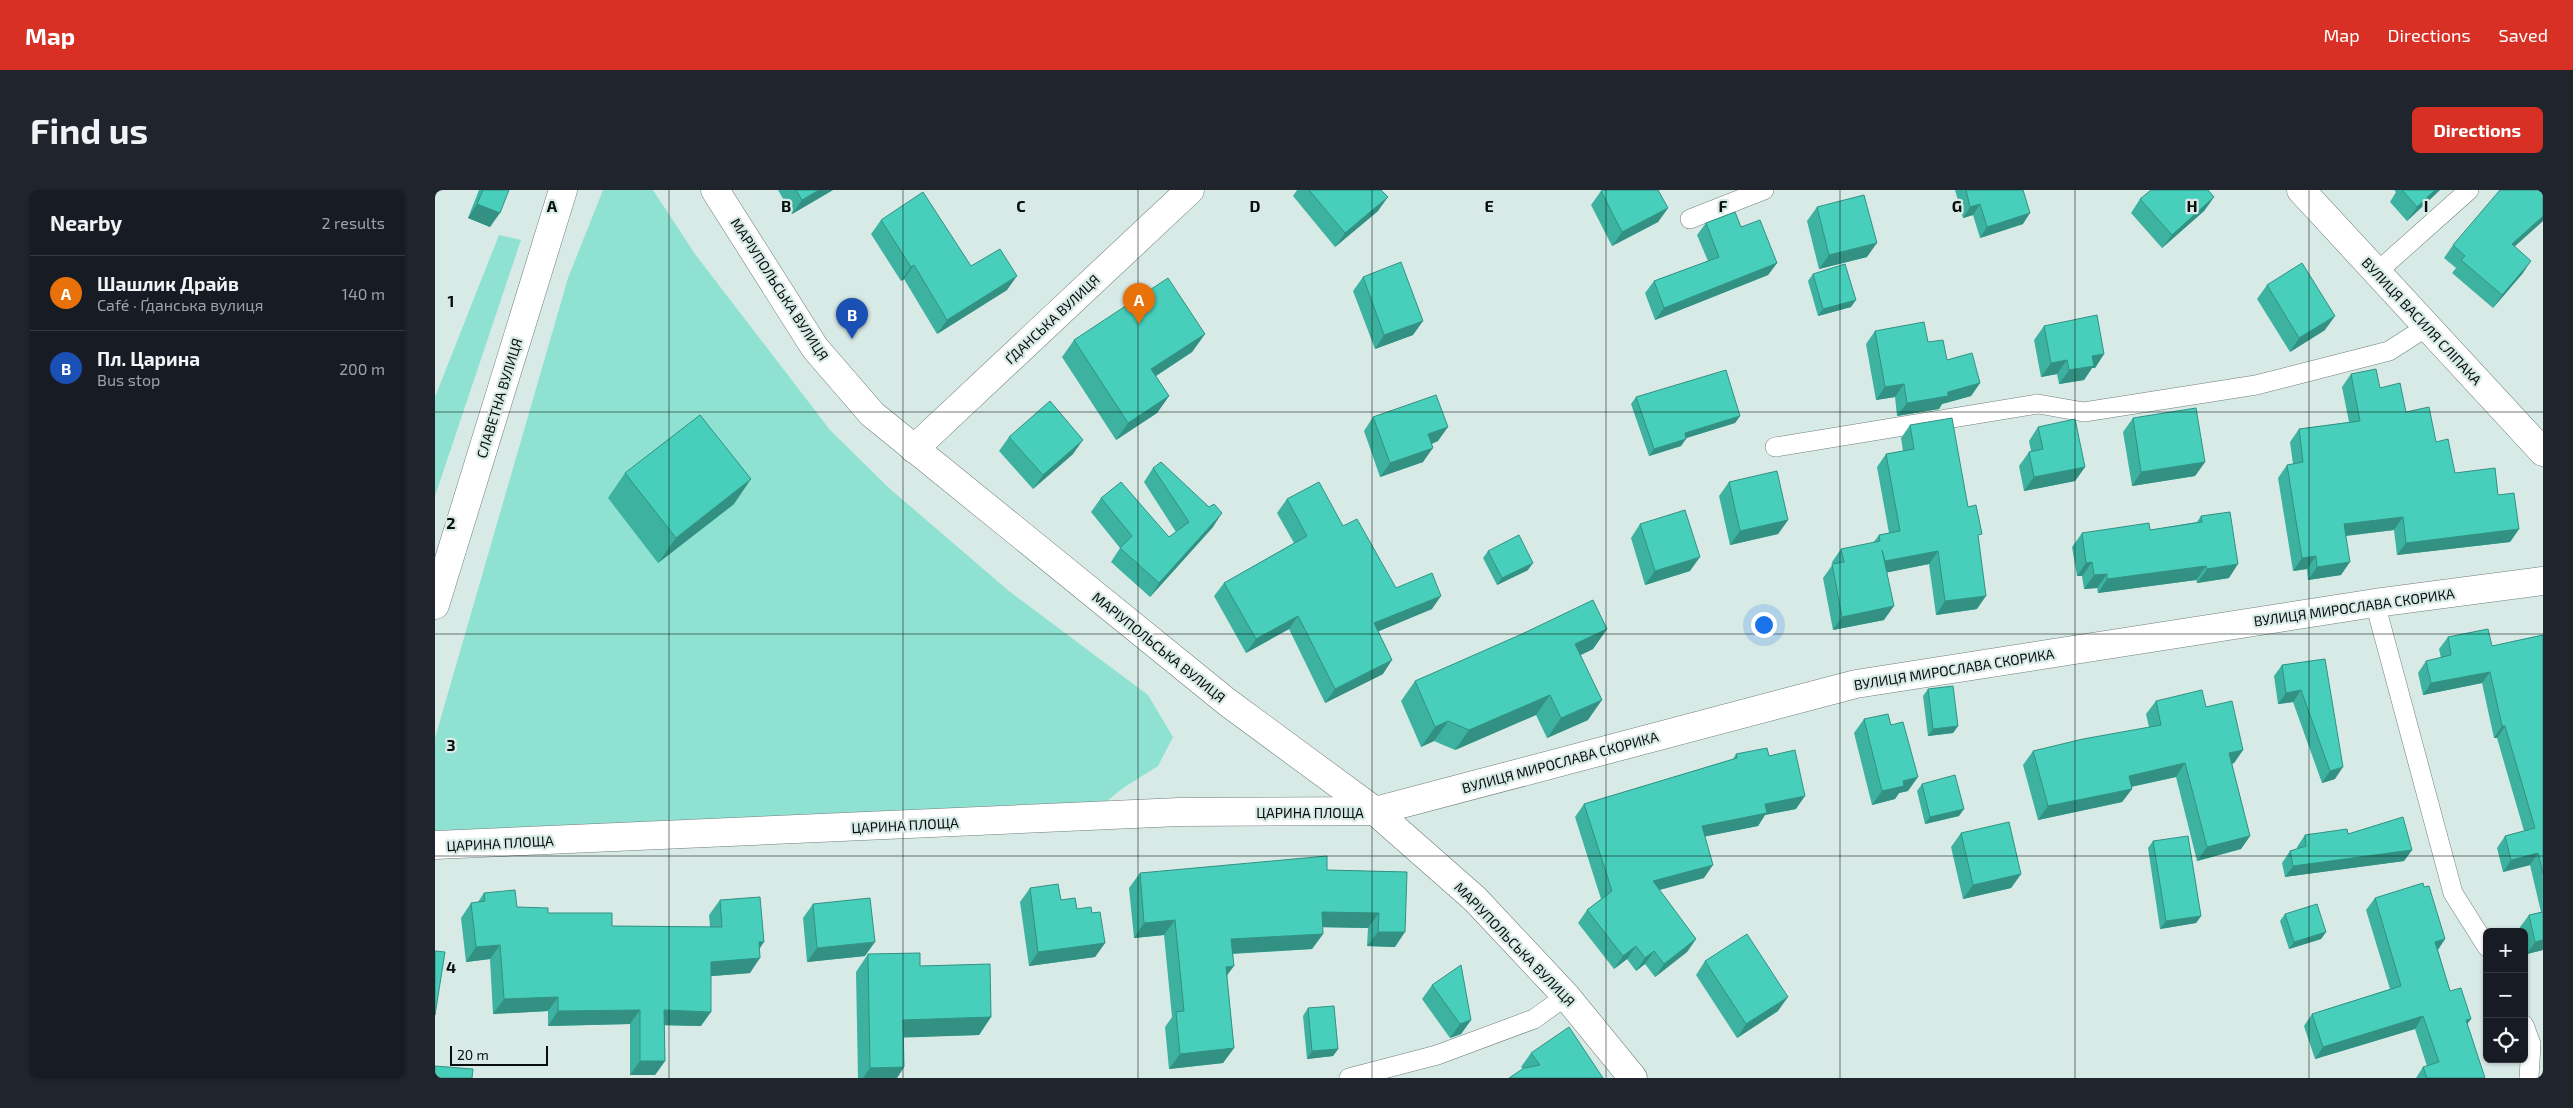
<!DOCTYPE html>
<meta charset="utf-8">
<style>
:root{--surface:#171b24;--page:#20242c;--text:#f1f3f6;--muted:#9ea1a6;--line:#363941;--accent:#d93025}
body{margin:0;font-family:"Exo 2",sans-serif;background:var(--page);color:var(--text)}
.controls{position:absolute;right:15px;bottom:15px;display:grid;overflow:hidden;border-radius:8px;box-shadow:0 1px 4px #0004}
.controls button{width:45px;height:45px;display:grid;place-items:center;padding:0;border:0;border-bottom:1px solid var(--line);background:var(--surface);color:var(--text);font:25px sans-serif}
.scale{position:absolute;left:15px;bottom:12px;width:98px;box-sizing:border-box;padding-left:5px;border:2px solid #080e0d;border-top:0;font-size:14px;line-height:18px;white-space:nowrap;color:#080e0d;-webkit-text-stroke:4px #d8eae6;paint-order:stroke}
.you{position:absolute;left:1328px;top:434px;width:18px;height:18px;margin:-12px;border:4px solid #fff;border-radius:50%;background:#1a73e8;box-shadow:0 0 0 8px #1a73e833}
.badge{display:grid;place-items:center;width:32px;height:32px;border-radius:50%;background:var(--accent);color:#fff;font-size:16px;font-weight:700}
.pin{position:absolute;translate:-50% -41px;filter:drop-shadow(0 1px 2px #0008)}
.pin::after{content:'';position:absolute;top:26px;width:18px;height:15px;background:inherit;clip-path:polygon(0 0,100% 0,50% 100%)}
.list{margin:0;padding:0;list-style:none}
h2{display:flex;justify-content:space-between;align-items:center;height:65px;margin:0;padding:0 20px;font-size:21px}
h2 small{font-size:16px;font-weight:400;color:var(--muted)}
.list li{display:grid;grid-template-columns:32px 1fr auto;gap:15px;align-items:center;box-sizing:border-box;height:75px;padding:0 20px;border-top:1px solid var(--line)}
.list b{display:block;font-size:19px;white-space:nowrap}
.list p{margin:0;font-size:16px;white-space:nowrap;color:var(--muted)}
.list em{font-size:16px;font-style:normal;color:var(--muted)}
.icon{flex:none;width:28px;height:28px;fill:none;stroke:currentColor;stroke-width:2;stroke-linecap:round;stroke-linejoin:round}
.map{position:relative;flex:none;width:2108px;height:888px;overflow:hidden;border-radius:8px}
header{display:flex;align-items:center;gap:30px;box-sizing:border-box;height:70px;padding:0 25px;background:var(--accent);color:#fff}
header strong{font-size:24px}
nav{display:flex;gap:28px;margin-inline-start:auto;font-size:18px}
.intro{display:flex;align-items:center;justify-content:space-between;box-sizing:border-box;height:120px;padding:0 30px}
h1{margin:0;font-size:35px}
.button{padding:12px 22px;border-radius:8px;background:var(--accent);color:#fff;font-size:18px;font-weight:700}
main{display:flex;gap:30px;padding:0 30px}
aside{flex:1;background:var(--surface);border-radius:8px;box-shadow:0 1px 4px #0004}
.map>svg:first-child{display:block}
.green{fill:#8fe2d2}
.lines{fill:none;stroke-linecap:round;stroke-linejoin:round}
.service-casing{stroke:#6d7d7a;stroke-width:20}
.minor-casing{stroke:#6d7d7a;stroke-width:29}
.tertiary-casing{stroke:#6d7d7a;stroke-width:29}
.secondary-casing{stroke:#6d7d7a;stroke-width:29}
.service{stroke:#fff;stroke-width:19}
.minor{stroke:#fff;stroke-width:28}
.tertiary{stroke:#fff;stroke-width:28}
.secondary{stroke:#fff;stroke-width:28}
.wall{fill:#3db2a1}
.shaded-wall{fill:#329183}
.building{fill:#47cfbb;stroke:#329183}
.grid{fill:none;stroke:#080e0d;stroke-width:1;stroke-opacity:0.55}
.labels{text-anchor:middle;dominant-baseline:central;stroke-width:4.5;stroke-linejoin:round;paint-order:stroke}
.street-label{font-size:14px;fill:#080e0d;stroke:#d8eae6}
.grid-label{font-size:16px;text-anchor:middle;font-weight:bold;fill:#080e0d;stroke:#d8eae6;stroke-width:4.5;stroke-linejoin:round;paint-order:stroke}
</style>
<header>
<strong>Map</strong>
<nav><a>Map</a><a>Directions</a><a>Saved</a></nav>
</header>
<div class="intro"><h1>Find us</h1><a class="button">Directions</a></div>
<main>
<aside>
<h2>Nearby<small>2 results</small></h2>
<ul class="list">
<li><span class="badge" style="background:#e8710a">A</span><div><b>Шашлик Драйв</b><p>Café · Ґданська вулиця</p></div><em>140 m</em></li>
<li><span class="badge" style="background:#1a4fb4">B</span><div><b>Пл. Царина</b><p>Bus stop</p></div><em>200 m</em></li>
</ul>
</aside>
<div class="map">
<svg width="2108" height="888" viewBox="0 0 2108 888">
<rect width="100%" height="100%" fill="#d8eae6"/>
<path class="green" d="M168,0H218L260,64L395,240L454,298L574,401L713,505L738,547L723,576L688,598L667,615L0,642V548L133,88Z
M64,45L86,50L0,306V207Z"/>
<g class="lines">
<g class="service-casing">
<path id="service" d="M1255,29L1329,0
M1942,82L2034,0
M1340,257L1603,214L1649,222L1821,195L1954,161L1993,136
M1940,413L2018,703L2052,757
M2089,835L2096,854L2094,888
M914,888L1002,865L1099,829L1131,806"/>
</g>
<g class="minor-casing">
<path id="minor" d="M1866,0L2108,262
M479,259L755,0
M0,655L744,622L940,621L1421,494L1940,413L2108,391"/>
</g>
<g class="tertiary-casing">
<path id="tertiary" d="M280,0L380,158L437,224L792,512L940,621L1040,709L1131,806L1198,888"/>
</g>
<g class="secondary-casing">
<path id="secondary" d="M0,415L128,0"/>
</g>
<use href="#service" class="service"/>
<use href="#minor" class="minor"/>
<use href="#tertiary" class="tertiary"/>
<use href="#secondary" class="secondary"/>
</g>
<path class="wall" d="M44,0H74L55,37L33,28Z
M343,0H398L357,24Z
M862,0H946L943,21L900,57L858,6Z
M1520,0H1588V34L1545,48L1538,25L1528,28Z
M1959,0H2005L1972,31L1955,12L1961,2Z
M1166,1L1233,18L1223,32L1177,56L1156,15Z
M1779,7L1769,21L1727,58L1696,23L1705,9Z
M1382,17L1432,67L1384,79L1372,31Z
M446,30L536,76L572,100L502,144L469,89L466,91L436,44Z
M1271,33L1342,73L1333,85L1220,130L1210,103L1219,91L1273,71L1262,45Z
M2018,55L2079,57L2088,83L2058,118L2017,83L2021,78L2009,68Z
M1378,84L1416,117L1383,126L1373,91Z
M928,87L978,145L940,159L918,101Z
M1832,95L1890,140L1855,162L1822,109Z
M1609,136L1669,164L1660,178H1657L1649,190L1624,194L1622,184L1606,187L1599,150Z
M1440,141L1493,152L1512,170L1545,193L1536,206L1507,214L1504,219L1462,226L1460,207L1441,210L1431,154Z
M770,144L757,162L721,186L734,206L722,223L681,250L627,167L639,150Z
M1916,184L1945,198L1971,222L2001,252L2020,283L2063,305L2084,339L2075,352L1962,365L1959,340L1911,346L1906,385L1873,390L1872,379L1858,381L1843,288L1852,275L1858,274L1855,252L1864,239L1914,232L1907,197Z
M1201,207L1305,226L1300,233L1251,248L1246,256L1214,266L1196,214Z
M938,227L1003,251L997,254L988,272L945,287L929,241Z
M1698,228L1770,272L1760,286L1697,296L1688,242Z
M1475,235L1533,317L1544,349L1542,419L1501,425L1494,374L1452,382L1449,430L1398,440L1388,388L1398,374L1397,372L1406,359L1438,353L1444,345L1454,343L1442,277L1451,264L1468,261L1466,248Z
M1603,237L1650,277L1640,291L1589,301L1584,276L1594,262L1596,261L1594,251Z
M574,247L638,264L598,299L564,261Z
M718,278L778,337L715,407L676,372L685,358L656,322L666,308L734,347L741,342L709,292Z
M190,283L299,314L223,373L173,308Z
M1294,292L1353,330L1343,344L1295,355L1284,306Z
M852,309L908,336L961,398L997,419L943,441L948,484L890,513L854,439L811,463L779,406L789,393L859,353L842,323Z
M1766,326L1794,388L1762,393L1761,390L1663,403L1662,398L1649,399L1647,386H1642L1637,357L1647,343L1715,340L1762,332Z
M1205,334L1255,381L1210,395L1196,348Z
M1053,361L1093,380L1062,395L1048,368Z
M1172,439L1158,459L1146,465L1153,530L1112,548L1101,525L1020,560L999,551L986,557L966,511L980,491Z
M2108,445V760L2092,764L2089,753V742H2086L2085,737L2094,725L2106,722L2095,675L2068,682L2062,658L2070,646L2089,641L2062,548H2059L2047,493L1988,505L1983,483L1991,471L2006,468L2004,459L2013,447L2057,456Z
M1890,469L1900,589L1887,593L1858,512L1843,514L1839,486L1847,475Z
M1493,499L1523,536L1518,543L1493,546L1488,506Z
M1721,511L1771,517L1808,560L1799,573L1797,574L1815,646L1806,659L1762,671L1741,587L1696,597L1697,599L1687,612L1603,630L1588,575L1598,561L1714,537L1711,524Z
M1429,529L1456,535L1473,601L1464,603L1460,609L1437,615L1419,543Z
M1301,564L1334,566L1361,619L1330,625L1323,636L1270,646L1269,688L1224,700L1261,749L1252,762L1220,787L1210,774L1201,781L1192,769L1179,779L1143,733L1152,720L1166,709L1140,627L1149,614L1298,569Z
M1487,594L1524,626L1490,634L1482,601Z
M1526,643L1586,684L1576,698L1528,709L1516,657Z
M1913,644L1977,660L1969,671L1850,687L1847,673L1855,661L1862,659V657L1870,645Z
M1718,651L1766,726L1761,733L1725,739L1713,658Z
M892,680L972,682L960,757L932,756L933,738L887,737L888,744L877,759L798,764L792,786L799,858L788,873L734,879L730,837L737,827L729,745L699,748L694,698L705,683Z
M1989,697L2010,749L2003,760L2015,801L2036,829L2032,834L2050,888H1981L1988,877L1992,876L1980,839L1880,869L1869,836L1877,824L1955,799L1931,720L1940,708Z
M595,698L626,710L642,719L657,723L670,753L660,767L594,776L585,712Z
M49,703L82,717L113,723L177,736L275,737L274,725L285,710L324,759L315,783L276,786L266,836L229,835L230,871L220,885H195V834L113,836V821L58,824L55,769L31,772L26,728L36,713L43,712Z
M378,714L430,766L372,772L368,728Z
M1850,724L1891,742L1886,749L1854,759L1845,731Z
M433,764L485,776L556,827L544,845L469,847V877L462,888H423L421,782Z
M1270,771L1343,821L1302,848L1261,785Z
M997,795L1036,830L1026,844L1015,848L987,809Z
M873,818L903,859L898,866L872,869L868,826Z
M1096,863L1168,888L1088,879L1086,877Z"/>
<path class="shaded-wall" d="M384,0H398L357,24L367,10Z
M2000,0H2005L1972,31L1982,17Z
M953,7L943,21L900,57L910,43Z
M1779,7L1769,21L1727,58L1737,45Z
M42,14L65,23L55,37L33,28Z
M1545,14L1538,25L1528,28L1535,17Z
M1233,18L1223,32L1177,56L1187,42Z
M1595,23L1588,34L1545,48L1552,37Z
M2108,26V31L2068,67L2077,54Z
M1442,53L1432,67L1384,79L1394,65Z
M2096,71L2088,83L2058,118L2067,105Z
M1342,73L1333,85L1220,130L1229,118Z
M479,75L469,89L466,91L476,77Z
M582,86L572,100L502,144L512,130Z
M1421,110L1416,117L1383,126L1388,119Z
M1900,126L1890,140L1855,162L1864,148Z
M988,131L978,145L940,159L949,145Z
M770,144L757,162L704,197L716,179Z
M1669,164L1660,178H1657L1649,190L1624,194L1634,180L1657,166Z
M1632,170L1622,184L1606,187L1616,173Z
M1545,193L1536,206L1507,214L1504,219L1462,226L1472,213L1513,202Z
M1469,194L1460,207L1441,210L1450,197Z
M734,206L722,223L681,250L693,233Z
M1305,226L1300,233L1245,250L1250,243Z
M1013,237L1003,251L983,258L993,244Z
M1251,249L1246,256L1214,266L1219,259Z
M648,250L638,264L598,299L608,285Z
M998,258L988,272L945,287L955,273Z
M1770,272L1760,286L1697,296L1706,282Z
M1650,277L1640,291L1589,301L1599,287Z
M316,289L299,314L223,373L241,348Z
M787,323L778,337L715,407L724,393Z
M1968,327L1959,340L1900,347L1909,334Z
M1353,330L1343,344L1295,355L1305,341Z
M2084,339L2075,352L1962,365L1971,353Z
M1503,361L1494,374L1440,385L1450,371Z
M1881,366L1872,379L1858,381L1867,368Z
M1265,367L1255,381L1210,395L1220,381Z
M1657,372L1647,386H1642L1651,373Z
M1915,372L1906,385L1873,390L1882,377Z
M1098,373L1093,380L1062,395L1067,388Z
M1803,374L1794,388L1762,393L1772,379Z
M1771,376L1761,390L1663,403L1672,389Z
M1672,384L1662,398L1649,399L1659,385Z
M1006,406L997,419L930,447L939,433Z
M1551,406L1542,419L1501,425L1510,411Z
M1459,416L1449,430L1398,440L1407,427Z
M863,426L854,439L811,463L821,449Z
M1172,439L1158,459L1126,474L1140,454Z
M957,470L948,484L890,513L900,499Z
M2055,482L2047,493L1988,505L1996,493Z
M1866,500L1858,512L1843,514L1851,503Z
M1115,505L1101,525L1020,560L1034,540Z
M1167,510L1153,530L1112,548L1126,528Z
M1013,531L999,551L986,557L1000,537Z
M1523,536L1518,543L1493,546L1498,539Z
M2067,536H2070L2062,548H2059Z
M1808,560L1799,573L1785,577L1794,563Z
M1750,573L1741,587L1685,599L1694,586Z
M1908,577L1900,589L1887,593L1895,581Z
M1483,587L1473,601L1464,603L1460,609L1437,615L1447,601L1468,591Z
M1697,599L1687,612L1603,630L1613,616Z
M1370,606L1361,619L1330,625L1323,636L1258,649L1267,636L1330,614Z
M1529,619L1524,626L1490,634L1495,627Z
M1815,646L1806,659L1762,671L1772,657Z
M1977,660L1969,671L1850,687L1858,676Z
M2103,663L2095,675L2068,682L2076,670Z
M1278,675L1269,688L1209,704L1218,691Z
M1586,684L1576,698L1528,709L1538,695Z
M887,722L944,723L933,738L876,737Z
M1766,726L1761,733L1725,739L1731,731Z
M740,730L729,745L699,748L709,733Z
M943,742H970L960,757L932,756Z
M1891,742L1886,749L1854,759L1859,752Z
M888,744L877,759L786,764L796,749Z
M1261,749L1252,762L1220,787L1229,774Z
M2010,749L2001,762L2000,752Z
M2108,750V760L2092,764L2100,752Z
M324,752H329L319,767Z
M440,752L430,766L372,772L382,758Z
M670,753L660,767L594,776L603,762Z
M65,755L55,769L31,772L41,757Z
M1201,756L1192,769L1179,779L1188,766Z
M1219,761L1210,774L1201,781L1210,768Z
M325,768L315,783L266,787L276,772Z
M799,776L788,791L791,777Z
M123,807L113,821L58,824L69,809Z
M1353,807L1343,821L1302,848L1311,834Z
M205,820L195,834L113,836L123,821Z
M229,820L276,822L266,836L219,835Z
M1988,826L1980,839L1880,869L1888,857Z
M556,827L544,845L456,848L468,830Z
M2036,829L2027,841L2031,830Z
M1036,830L1026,844L1015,848L1025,834Z
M799,858L788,873L734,879L745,864Z
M903,859L898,866L872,869L877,861Z
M205,871H230L220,885H195Z
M469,877L462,888H428L435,878Z"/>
<path class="building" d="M48,0H74L65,23L42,14Z
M361,0H384L367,10Z
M874,0H946L953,7L910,43Z
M1168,0H1223L1233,18L1187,42L1166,1Z
M1531,0H1588L1595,23L1552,37L1545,14L1535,17Z
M1716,0H1773L1779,7L1737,45L1705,9Z
M1967,0H2000L1982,17Z
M2065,0H2108V26L2077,54L2096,71L2067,105L2026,70L2030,66L2018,55Z
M488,2L536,76L565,59L582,86L512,130L479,75L476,77L446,30Z
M1429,5L1442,53L1394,65L1382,17Z
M1300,22L1306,37L1325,30L1342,73L1229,118L1219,91L1284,67L1271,33Z
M966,72L988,131L949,145L928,87Z
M1867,73L1900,126L1864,148L1832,95Z
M1410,74L1421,110L1388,119L1378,84Z
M733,88L770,144L716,179L734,206L693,233L639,150Z
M1662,125L1669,164L1657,166L1659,176L1634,180L1632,170L1616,173L1609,136Z
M1489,132L1493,152L1508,150L1512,170L1537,163L1545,193L1513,202V206L1472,213L1469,194L1450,197L1440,141Z
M1941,179L1945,198L1965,193L1971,222L1994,217L2001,252L2013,249L2020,283L2060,278L2063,305L2079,303L2084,339L1971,353L1968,327L1909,334L1915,372L1882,377L1881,366L1867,368L1852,275L1868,272L1864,239L1925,231L1916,184Z
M1291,180L1305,226L1250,243L1251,249L1219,259L1201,207Z
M1001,205L1013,237L993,244L998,258L955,273L938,227Z
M615,211L648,250L608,285L574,247Z
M1761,218L1770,272L1706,282L1698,228Z
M265,225L316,289L241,348L190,283Z
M1517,228L1533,317L1541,315L1547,344L1543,345L1551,406L1510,411L1503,361L1450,371L1447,360L1459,416L1407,427L1397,374L1409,372L1406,359L1445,351L1444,345L1465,341L1451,264L1479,259L1475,235Z
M1640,229L1650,277L1599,287L1594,262L1608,259L1603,237Z
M726,272L774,317L779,314L787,323L724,393L685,358L697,346L666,308L686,292L734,347L754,332L718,278Z
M1342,281L1353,330L1305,341L1294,292Z
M884,292L908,336L922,329L961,398L997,383L1006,406L939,433L957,470L900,499L863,426L821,449L789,393L872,346L852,309Z
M1250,320L1265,367L1220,381L1205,334Z
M1795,322L1803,374L1772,379L1771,376L1672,389V384L1659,385L1657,372L1651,373L1647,343L1714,333L1715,340L1767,332L1766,326Z
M1084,345L1098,373L1067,388L1053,361Z
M1158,410L1172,439L1140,454L1167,510L1126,528L1115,505L1034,540L1013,531L1000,537L980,491L1087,444Z
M2053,439L2057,456L2108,445V684L2103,663L2076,670L2070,646L2100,638L2070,536H2067L2055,482L1996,493L1991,471L2016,465L2013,447Z
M1890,469L1908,577L1895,581L1866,500L1851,503L1847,475Z
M1518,496L1523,536L1498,539L1493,499Z
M1767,500L1771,517L1797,511L1808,560L1794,563L1815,646L1772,657L1750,573L1694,586L1697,599L1613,616L1598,561L1648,549L1726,535L1721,511Z
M1453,524L1456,535L1468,532L1483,587L1468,591L1469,596L1447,601L1429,529Z
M1332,558L1334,566L1360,560L1370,606L1330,614L1332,623L1267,636L1278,675L1218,691L1261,749L1229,774L1219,761L1210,768L1201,756L1188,766L1152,720L1177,701L1149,614L1302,568L1301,564Z
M1520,585L1529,619L1495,627L1487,594Z
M1968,627L1977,660L1858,676L1855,661L1871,656L1870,645L1912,639L1913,644Z
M1574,632L1586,684L1538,695L1526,643Z
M1753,646L1766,726L1731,731L1718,651Z
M892,666V680L972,682L970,742H943L944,723L887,722L888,744L796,749L799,776L791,777L799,858L745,864L741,822L749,821L740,730L709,733L705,683Z
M1988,693L1989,697L1994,696L2010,749L2000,752L2015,801L2026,798L2036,829L2031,830L2050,888H1992L1988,877L2004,872L1988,826L1888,857L1877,824L1966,796L1940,708Z
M623,694L626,710L640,708L642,719L656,717L657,723L665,722L670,753L603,762L595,698Z
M80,700L82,717L113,718V723H177V736L287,737L285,710L325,707L329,752H324L325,768L276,772V822L229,820L230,871H205V820L123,821V807L69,809L65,755L41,757L36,713L50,711L49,703Z
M435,708L440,752L382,758L378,714Z
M1882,714L1891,742L1859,752L1850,724Z
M2108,722V750L2100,752L2094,725Z
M1312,744L1353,807L1311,834L1270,771Z
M0,761L10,762L0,825Z
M485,763V776L555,774L556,827L468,830L469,877L435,878L433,764Z
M1026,775L1036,830L1025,834L997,795Z
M899,816L903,859L877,861L873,818Z
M1134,837L1168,888H1074L1089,878L1105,875L1096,863Z
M0,876L38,879L37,888H0Z"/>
<path class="grid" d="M234,0V888M468,0V888M703,0V888M937,0V888M1171,0V888M1405,0V888M1640,0V888M1874,0V888M0,222H2108M0,444H2108M0,666H2108"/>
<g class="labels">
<g class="street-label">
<text transform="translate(345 99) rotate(57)">МАРІУПОЛЬСЬКА ВУЛИЦЯ</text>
<text transform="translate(617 129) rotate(-43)">ҐДАНСЬКА ВУЛИЦЯ</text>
<text transform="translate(1987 131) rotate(47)">ВУЛИЦЯ ВАСИЛЯ СЛІПАКА</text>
<text transform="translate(64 208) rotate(-73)">СЛАВЕТНА ВУЛИЦЯ</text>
<text transform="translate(1919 417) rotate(-8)">ВУЛИЦЯ МИРОСЛАВА СКОРИКА</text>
<text transform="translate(724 457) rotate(39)">МАРІУПОЛЬСЬКА ВУЛИЦЯ</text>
<text transform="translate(1519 479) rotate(-9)">ВУЛИЦЯ МИРОСЛАВА СКОРИКА</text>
<text transform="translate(1125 572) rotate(-15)">ВУЛИЦЯ МИРОСЛАВА СКОРИКА</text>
<text x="875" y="622">ЦАРИНА ПЛОЩА</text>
<text transform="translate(470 635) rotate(-3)">ЦАРИНА ПЛОЩА</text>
<text transform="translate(65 653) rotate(-3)">ЦАРИНА ПЛОЩА</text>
<text transform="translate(1080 754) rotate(46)">МАРІУПОЛЬСЬКА ВУЛИЦЯ</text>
</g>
</g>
<g class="grid-label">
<text x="117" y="22">A</text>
<text x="351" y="22">B</text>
<text x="586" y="22">C</text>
<text x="820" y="22">D</text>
<text x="1054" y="22">E</text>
<text x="1288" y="22">F</text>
<text x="1522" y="22">G</text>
<text x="1757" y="22">H</text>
<text x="1991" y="22">I</text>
<text x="16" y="117">1</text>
<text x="16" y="339">2</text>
<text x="16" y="561">3</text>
<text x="16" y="783">4</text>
</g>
</svg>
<div class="controls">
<button>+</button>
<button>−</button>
<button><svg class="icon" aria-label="locate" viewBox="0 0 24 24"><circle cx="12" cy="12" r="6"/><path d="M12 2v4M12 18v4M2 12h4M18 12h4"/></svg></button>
</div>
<div class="scale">20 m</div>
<div class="you"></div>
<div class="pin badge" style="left:704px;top:134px;background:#e8710a">A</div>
<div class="pin badge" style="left:417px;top:149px;background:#1a4fb4">B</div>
</div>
</main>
